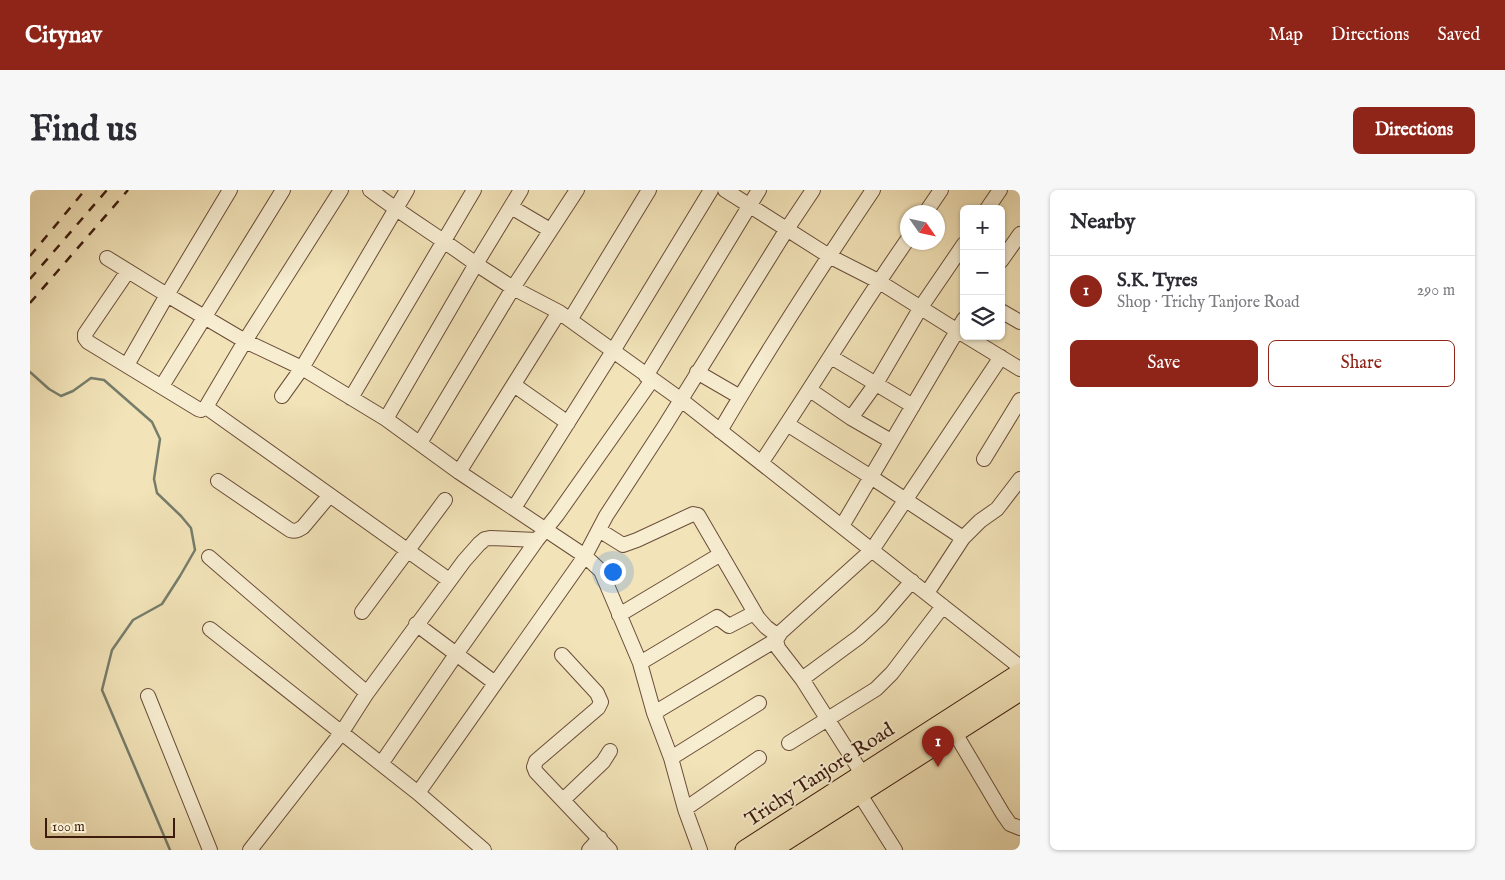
<!DOCTYPE html>
<meta charset="utf-8">
<style>
:root{--surface:#fff;--page:#f7f7f7;--text:#2b2b33;--muted:#7c7c81;--line:#e1e1e2;--accent:#8f2418}
body{margin:0;font-family:"IM FELL English",serif;background:var(--page);color:var(--text)}
.controls{position:absolute;right:15px;top:15px;display:grid;overflow:hidden;border-radius:8px;box-shadow:0 1px 4px #0004}
.controls button{width:45px;height:45px;display:grid;place-items:center;padding:0;border:0;border-bottom:1px solid var(--line);background:var(--surface);color:var(--text);font:25px sans-serif}
.compass{position:absolute;left:870px;top:15px;width:45px;height:45px;border-radius:50%;background:var(--surface);box-shadow:0 1px 4px #0004;rotate:124deg}
.scale{position:absolute;left:15px;bottom:12px;width:130px;box-sizing:border-box;padding-left:5px;border:2px solid #3d1b0d;border-top:0;font-size:14px;line-height:18px;white-space:nowrap;color:#3d1b0d;-webkit-text-stroke:4px #f7edd1;paint-order:stroke}
.you{position:absolute;left:582px;top:381px;width:18px;height:18px;margin:-12px;border:4px solid #fff;border-radius:50%;background:#1a73e8;box-shadow:0 0 0 8px #1a73e833}
.badge{display:grid;place-items:center;width:32px;height:32px;border-radius:50%;background:var(--accent);color:#fff;font-size:16px;font-weight:700}
.pin{position:absolute;translate:-50% -41px;filter:drop-shadow(0 1px 2px #0008)}
.pin::after{content:'';position:absolute;top:26px;width:18px;height:15px;background:inherit;clip-path:polygon(0 0,100% 0,50% 100%)}
.list{margin:0;padding:0;list-style:none}
h2{display:flex;justify-content:space-between;align-items:center;height:65px;margin:0;padding:0 20px;font-size:21px}
h2 small{font-size:16px;font-weight:400;color:var(--muted)}
.list li{display:grid;grid-template-columns:32px 1fr auto;gap:15px;align-items:center;box-sizing:border-box;height:70px;padding:0 20px;border-top:1px solid var(--line)}
.list b{display:block;font-size:19px;white-space:nowrap}
.list p{margin:0;font-size:16px;white-space:nowrap;color:var(--muted)}
.list em{font-size:16px;font-style:normal;color:var(--muted)}
.actions{display:flex;gap:10px;padding:15px 20px}
.actions a{flex:1;padding:11px 0;border:1px solid var(--accent);border-radius:8px;text-align:center;font-size:18px;color:var(--accent)}
.actions .main{background:var(--accent);color:#fff}
.icon{flex:none;width:28px;height:28px;fill:none;stroke:currentColor;stroke-width:2;stroke-linecap:round;stroke-linejoin:round}
.map{position:relative;flex:none;width:990px;height:660px;overflow:hidden;border-radius:8px}
header{display:flex;align-items:center;gap:30px;box-sizing:border-box;height:70px;padding:0 25px;background:var(--accent);color:#fff}
header strong{font-size:24px}
nav{display:flex;gap:28px;margin-inline-start:auto;font-size:18px}
.intro{display:flex;align-items:center;justify-content:space-between;box-sizing:border-box;height:120px;padding:0 30px}
h1{margin:0;font-size:35px}
.button{padding:12px 22px;border-radius:8px;background:var(--accent);color:#fff;font-size:18px;font-weight:700}
main{display:flex;gap:30px;padding:0 30px}
aside{flex:1;background:var(--surface);border-radius:8px;box-shadow:0 1px 4px #0004}
.map>svg:first-child{display:block}
.lines{fill:none;stroke-linecap:round;stroke-linejoin:round}
.stream{stroke:#767d6b;stroke-width:2.5}
.minor-casing{stroke:#6a4d38;stroke-width:16}
.highway-casing{stroke:#3d1b0d;stroke-width:21}
.minor{stroke:#f7edd1;stroke-width:14}
.highway{stroke:#f2e3b8;stroke-width:19}
.rail{stroke:#3d1b0d;stroke-width:2.5;stroke-dasharray:9 9;stroke-linecap:butt}
.labels{text-anchor:middle;dominant-baseline:central;stroke-width:4;stroke-linejoin:round;paint-order:stroke}
.street-label{font-size:20px;fill:#3d1b0d;stroke:#f7edd1}
</style>
<header>
<strong>Citynav</strong>
<nav><a>Map</a><a>Directions</a><a>Saved</a></nav>
</header>
<div class="intro"><h1>Find us</h1><a class="button">Directions</a></div>
<main>
<div class="map">
<svg width="990" height="660" viewBox="0 0 990 660">
<rect width="100%" height="100%" fill="#f2e3b8"/>
<filter id="stains"><feTurbulence type="fractalNoise" baseFrequency=".004" numOctaves="4"/><feColorMatrix values="0 0 0 0 .2 0 0 0 0 .09 0 0 0 0 .02 0 0 0 .5 -.17"/></filter>
<radialGradient id="worn" r=".72"><stop offset=".6" stop-color="#630" stop-opacity="0"/><stop offset="1" stop-color="#630" stop-opacity=".3"/></radialGradient>
<g class="lines">
<path class="stream" d="M0,182L19,199L31,206L43,201L61,188L74,190L122,232L130,249L124,289L127,303L151,326L161,338L165,360L150,386L132,414L103,430L82,460L72,500L140,660"/>
<g class="minor-casing">
<path id="minor" d="M200,0L137,105L215,151L272,178L356,229L429,282L555,366L571,381L610,473L624,523L641,568L655,619L670,660
M340,0C374,26 411,48 446,74L491,0
M695,0L799,66L848,91L934,145
M481,17L520,40
M957,19L970,0
M896,22L911,0
M77,68L137,105L97,175
M971,71L990,44
M98,81L55,144V148L58,152L168,219L171,220L176,217L215,151L311,0
M971,121L990,132
M540,130L619,0
M936,146L990,179
M801,167L883,216
M667,182L710,207
M616,186L729,0
M484,195L538,233
M132,196L253,0
M780,200L821,228L861,251
M252,206L272,178L377,0
M321,208L444,0
M176,217L419,390
M821,228L847,192L891,117L934,54
M356,229L446,74L483,98L529,122L650,209L990,477
M757,234L841,287L933,348
M690,241C738,159 790,79 843,0
M390,253L483,98L547,0
M954,269L990,210
M731,273C781,199 827,122 878,49
M429,282L529,122
M188,291L260,340C266,342 268,340 273,337L299,306
M484,318L583,161L681,0
M812,336L934,129
M569,340L593,355L607,350L663,324L668,325L728,428L736,437L748,446
M179,367L337,503
M897,403L933,348L950,331L967,319L990,289
M332,422L415,310
M589,425L691,364
M386,434L465,493
M180,439L388,603L454,660
M532,465L567,503L571,512L568,518L506,571L504,577L506,582L580,660
M610,473L687,427L699,436L724,423
M772,489L829,447L851,427L882,391
M118,506L180,660
M624,523L746,450
M925,543L973,624L980,634L990,638
M759,553L846,499L862,483L913,416
M641,568L729,513
M351,574L427,463L507,350L527,325L622,190
M833,585L772,489L748,458L746,450L751,442L842,360L971,167
M388,603L555,366L576,326L634,237L757,39L783,0
M829,603L865,660
M533,610L573,572L580,561
M655,619L729,568
M220,660L312,542L337,503L434,371L449,354L455,349L460,348L507,350
M559,660L570,648"/>
</g>
<g class="highway-casing">
<path id="highway" d="M715,660L990,483
M741,660L990,501"/>
</g>
<use href="#minor" class="minor"/>
<use href="#highway" class="highway"/>
<path class="rail" d="M0,66L55,0
M0,89L77,0
M0,113L98,0"/>
</g>
<g class="labels">
<g class="street-label">
<text transform="translate(790 585) rotate(-33)">Trichy Tanjore Road</text>
</g>
</g>
<rect width="100%" height="100%" filter="url(#stains)"/>
<rect width="100%" height="100%" fill="url(#worn)"/>
</svg>
<div class="controls">
<button>+</button>
<button>−</button>
<button><svg class="icon" aria-label="layers" viewBox="0 0 24 24"><path d="M12 4l9 5-9 5-9-5zM3 14l9 5 9-5"/></svg></button>
</div>
<svg class="compass" viewBox="-18 -18 36 36"><path d="M0-13l5 13h-10z" fill="#e53935"/><path d="M0 13l5-13h-10z" fill="#7c7c81"/></svg>
<div class="scale">100 m</div>
<div class="you"></div>
<div class="pin badge" style="left:908px;top:577px">1</div>
</div>
<aside>
<h2>Nearby<small></small></h2>
<ul class="list">
<li><span class="badge">1</span><div><b>S.K. Tyres</b><p>Shop · Trichy Tanjore Road</p></div><em>290 m</em></li>
</ul>
<div class="actions"><a class="main">Save</a><a>Share</a></div>
</aside>
</main>
